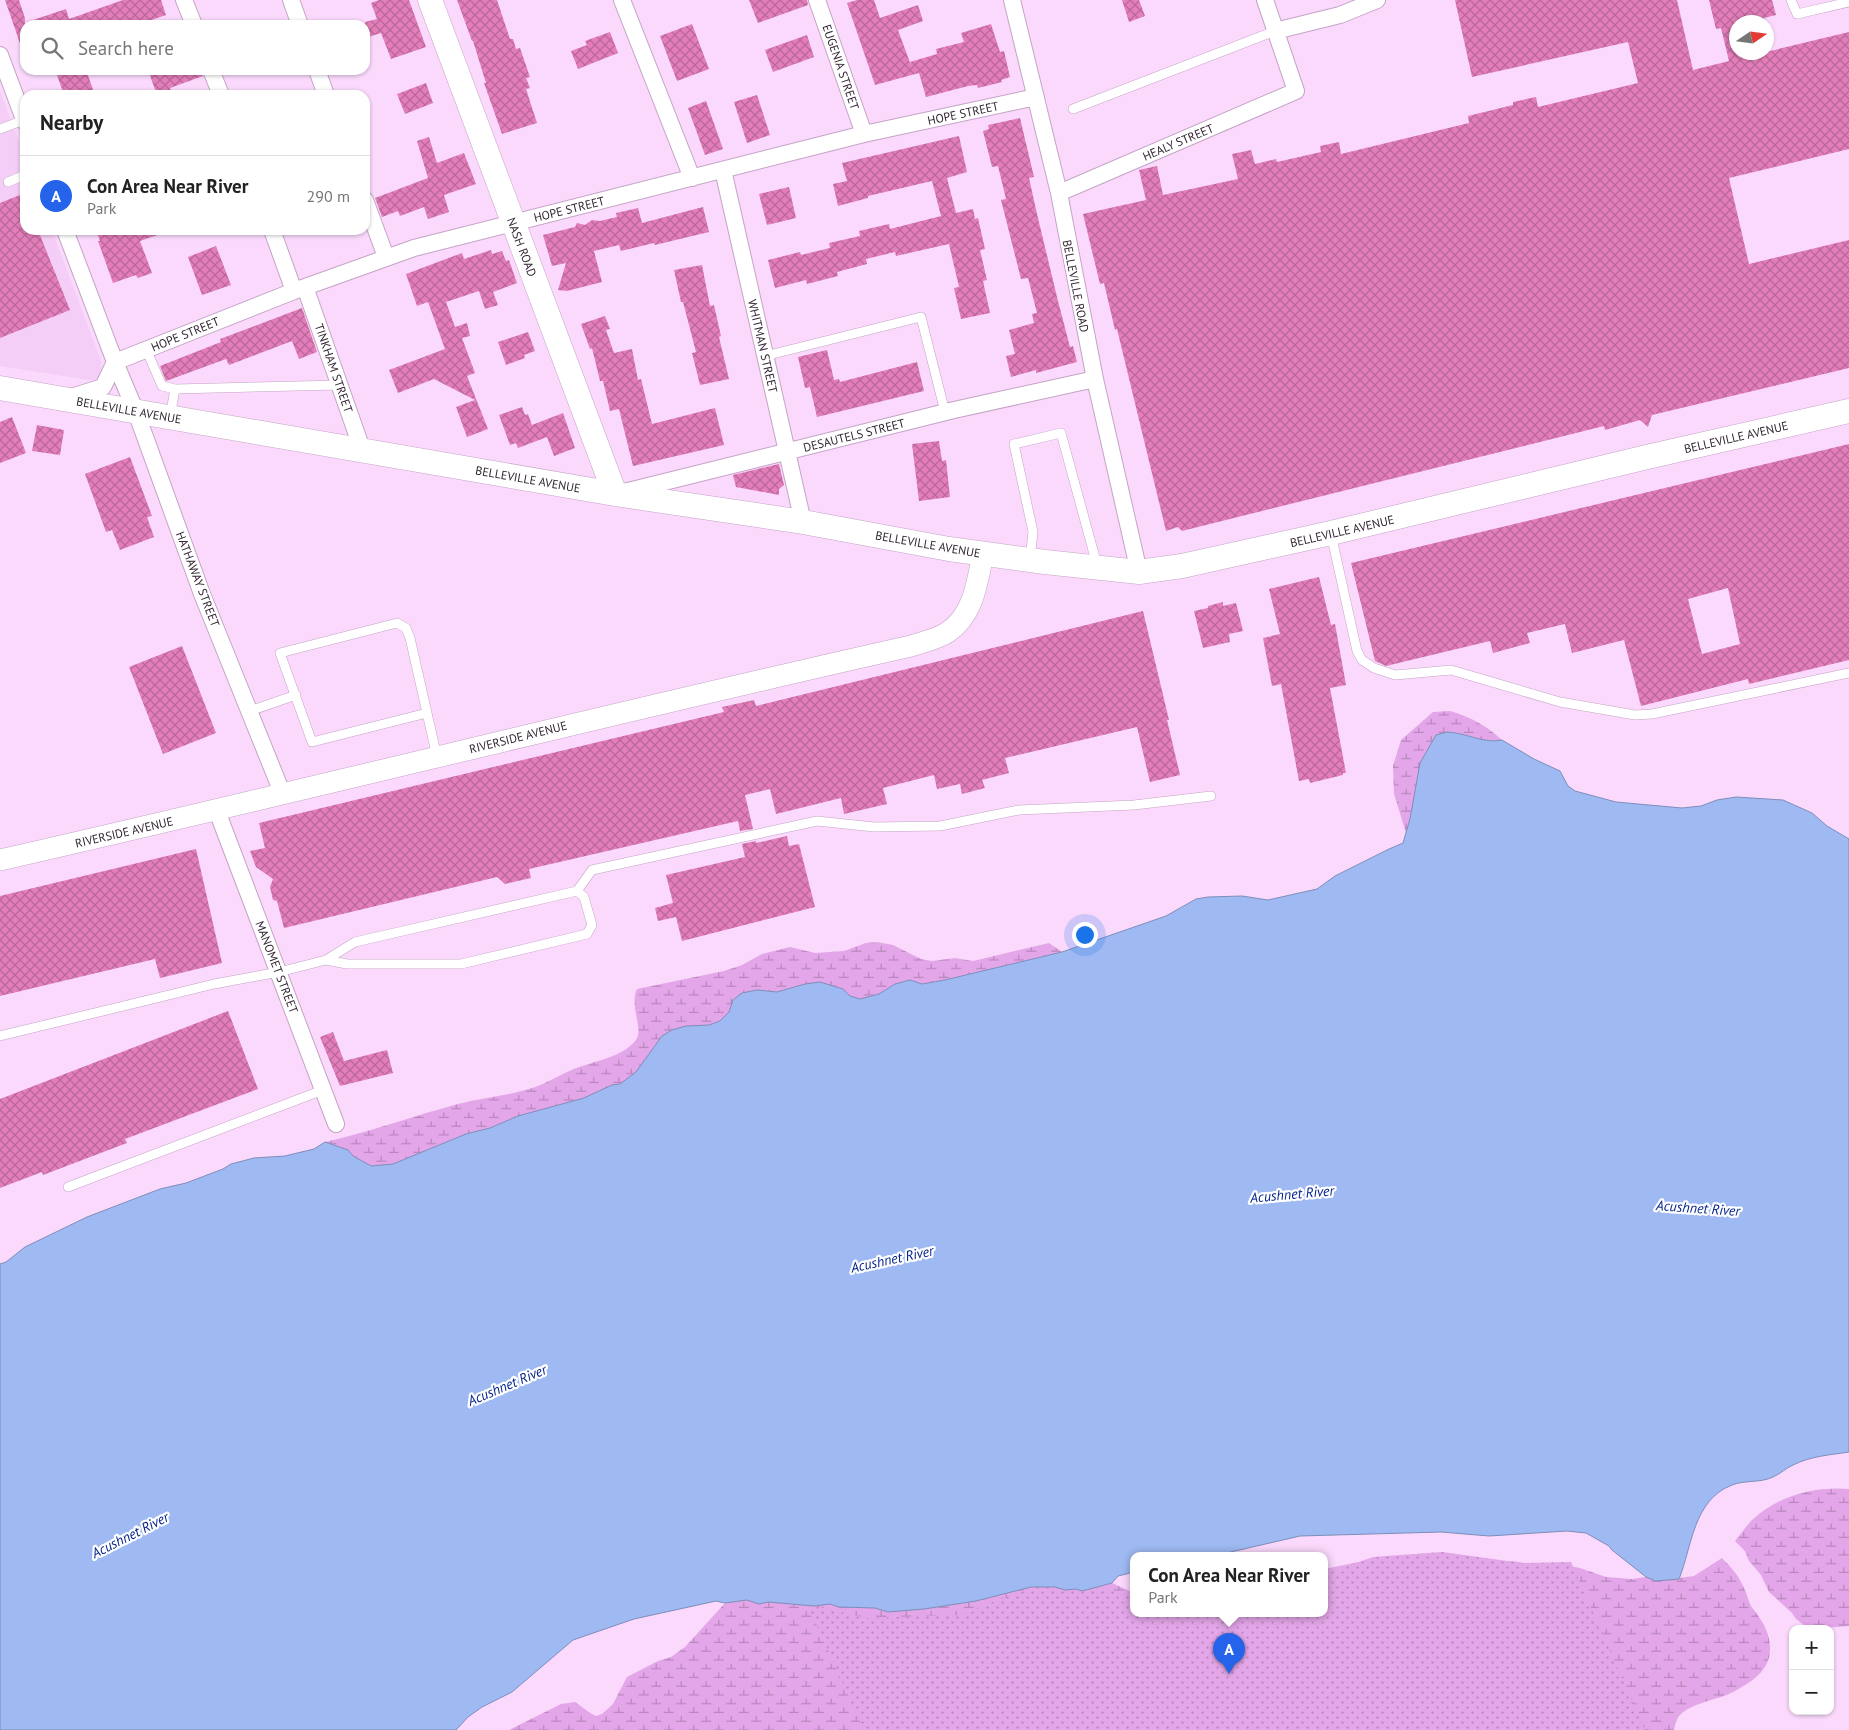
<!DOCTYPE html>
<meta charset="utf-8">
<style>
:root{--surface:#fff;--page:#f2f2f2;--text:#222;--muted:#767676;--line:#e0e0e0;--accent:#2563eb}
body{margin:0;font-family:"PT Sans",sans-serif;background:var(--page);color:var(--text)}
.controls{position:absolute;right:15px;bottom:15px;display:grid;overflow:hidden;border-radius:10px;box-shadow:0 1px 4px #0004}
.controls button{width:45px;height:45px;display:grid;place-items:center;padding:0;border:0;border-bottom:1px solid var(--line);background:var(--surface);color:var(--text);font:25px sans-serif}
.compass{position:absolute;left:1729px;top:15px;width:45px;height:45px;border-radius:50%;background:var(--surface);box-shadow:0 1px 4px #0004;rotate:77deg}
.you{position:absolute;left:1084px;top:934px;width:18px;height:18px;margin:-12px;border:4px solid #fff;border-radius:50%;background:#1a73e8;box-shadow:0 0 0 8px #1a73e833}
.badge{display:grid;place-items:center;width:32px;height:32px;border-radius:50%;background:var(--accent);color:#fff;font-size:16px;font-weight:700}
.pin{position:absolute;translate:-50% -41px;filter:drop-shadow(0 1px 2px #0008)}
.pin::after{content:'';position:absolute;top:26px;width:18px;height:15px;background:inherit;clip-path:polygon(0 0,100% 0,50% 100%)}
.popup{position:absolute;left:1130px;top:1552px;width:198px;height:65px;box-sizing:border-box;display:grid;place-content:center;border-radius:10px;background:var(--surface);filter:drop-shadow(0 1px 4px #0005);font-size:16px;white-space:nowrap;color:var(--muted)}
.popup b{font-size:19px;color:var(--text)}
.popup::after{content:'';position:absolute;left:50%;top:100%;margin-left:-10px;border:10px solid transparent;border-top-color:var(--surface)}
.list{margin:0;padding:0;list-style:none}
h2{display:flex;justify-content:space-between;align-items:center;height:65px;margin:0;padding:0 20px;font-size:21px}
h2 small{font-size:16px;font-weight:400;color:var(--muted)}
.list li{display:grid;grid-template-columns:32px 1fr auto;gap:15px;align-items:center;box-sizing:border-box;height:80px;padding:0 20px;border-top:1px solid var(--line)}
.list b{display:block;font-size:19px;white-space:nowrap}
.list p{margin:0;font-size:16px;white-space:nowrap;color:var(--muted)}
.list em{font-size:16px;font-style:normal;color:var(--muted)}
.icon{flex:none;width:28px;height:28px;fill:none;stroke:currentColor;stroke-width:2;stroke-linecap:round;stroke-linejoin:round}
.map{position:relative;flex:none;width:1849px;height:1730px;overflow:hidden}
.search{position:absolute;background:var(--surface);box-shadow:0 1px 4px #0004;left:20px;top:20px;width:350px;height:55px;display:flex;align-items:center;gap:12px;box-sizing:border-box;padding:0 18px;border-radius:15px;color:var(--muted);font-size:19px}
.panel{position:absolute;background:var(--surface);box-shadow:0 1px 4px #0004;left:20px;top:90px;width:350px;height:145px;border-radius:15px}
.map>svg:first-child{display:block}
.built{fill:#f5cef7}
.wetland{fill:url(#wetland-marsh)}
.park{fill:url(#park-dots)}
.water{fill:#9fbaf3;stroke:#7e8db9}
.building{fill:url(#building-cross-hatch);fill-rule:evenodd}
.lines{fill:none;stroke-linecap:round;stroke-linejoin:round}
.service-casing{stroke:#c4a4c6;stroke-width:10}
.minor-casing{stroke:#c4a4c6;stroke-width:18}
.tertiary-casing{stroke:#c4a4c6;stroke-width:22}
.secondary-casing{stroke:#c4a4c6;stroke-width:25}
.service{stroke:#fff;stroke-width:9}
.minor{stroke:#fff;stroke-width:16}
.tertiary{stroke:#fff;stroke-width:21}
.secondary{stroke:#fff;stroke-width:24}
.labels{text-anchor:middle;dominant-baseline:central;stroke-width:4.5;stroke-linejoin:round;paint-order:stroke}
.street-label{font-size:12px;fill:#312532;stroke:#fff}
.water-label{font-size:14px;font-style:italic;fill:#04238c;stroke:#fff}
</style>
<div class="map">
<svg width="1849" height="1730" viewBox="0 0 1849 1730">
<defs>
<pattern id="wetland-marsh" width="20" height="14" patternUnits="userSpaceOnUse" patternTransform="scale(1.25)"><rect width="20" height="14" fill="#e3a6e8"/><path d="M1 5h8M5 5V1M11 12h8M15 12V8" fill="none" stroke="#b987bd"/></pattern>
<pattern id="park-dots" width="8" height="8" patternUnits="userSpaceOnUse" patternTransform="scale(1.25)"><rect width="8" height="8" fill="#e3a6e8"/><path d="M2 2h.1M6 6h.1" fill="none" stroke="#b987bd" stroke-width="1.8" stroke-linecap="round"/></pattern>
<pattern id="building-cross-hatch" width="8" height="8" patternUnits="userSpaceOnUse" patternTransform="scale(1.25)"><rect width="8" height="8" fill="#e47ebb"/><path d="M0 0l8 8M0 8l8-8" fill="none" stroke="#b96799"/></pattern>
</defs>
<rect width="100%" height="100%" fill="#fad9fc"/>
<path class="built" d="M0,91L25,158V230H52L101,361V373L95,381L0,366Z"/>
<path class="wetland" d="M1450,711C1470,717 1486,725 1502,740C1484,744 1467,733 1447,732L1410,819L1406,833L1394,794L1393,766L1401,740L1433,712Z
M877,942L893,945L921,959L932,961L955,958L973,961L1049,943L1062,952L945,980L922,984L910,980L895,984L879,994L860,999L805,984L777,992L757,990L743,993L733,1000L729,1012L720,1021L709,1025L686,1026L672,1030L662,1036L636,1072L620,1084L612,1085L584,1098L518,1116L490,1128L466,1134L393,1164L371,1166L353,1156L348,1150L325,1142C370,1132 413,1116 458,1104C481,1098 506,1096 529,1089C544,1085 559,1075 574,1069C593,1061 622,1058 636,1040C644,1029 629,1006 637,989L724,971L742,965L762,954L790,947L815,953L844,951L866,943Z
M1849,1489V1626L1809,1629L1796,1619L1792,1613L1769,1592L1761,1575L1749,1561L1745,1551L1735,1541C1741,1534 1746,1526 1752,1520C1777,1496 1815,1486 1849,1489Z
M1380,1558L1506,1562L1512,1561L1530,1564H1560L1580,1568L1606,1577L1632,1579L1646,1577L1656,1581L1694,1576L1722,1558C1731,1567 1739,1576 1744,1588C1747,1594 1748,1600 1751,1606C1757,1614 1764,1623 1767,1632C1778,1664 1758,1679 1731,1693C1714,1701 1693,1702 1679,1716C1676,1720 1675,1725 1674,1730H509L561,1704L575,1702L590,1713L596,1716L602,1714L613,1704L627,1677L658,1661L671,1657L685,1647L725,1603L747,1600L759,1604L768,1602L814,1606L830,1604L839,1607L875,1608L888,1612L976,1601L1031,1587H1055L1082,1591L1112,1583L1134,1593V1613H1324V1569Z"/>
<path class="park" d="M1442,1552L1522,1563L1571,1562L1645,1730H864L807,1604L867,1618L958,1615L1040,1585L1106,1589L1134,1598V1613H1324V1574L1373,1557Z"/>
<path class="water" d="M1447,732C1467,733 1484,744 1502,740L1534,759L1560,771L1568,786L1575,791L1616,802L1682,808L1701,806L1717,800L1736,797L1783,800L1812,813L1827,826L1849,839V1452C1830,1455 1811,1456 1793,1465C1786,1468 1780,1474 1773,1477C1761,1483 1744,1480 1732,1485C1693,1500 1692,1547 1679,1579L1656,1581L1646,1577L1612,1550L1609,1546L1586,1533L1567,1531L1489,1536L1441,1532L1300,1536L1218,1555H1134V1572L1118,1576L1112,1583L1082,1591L1076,1589L1065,1590L1055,1587H1031L976,1601L924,1609L888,1612L875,1608L839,1607L830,1604L814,1606L768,1602L759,1604L747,1600L725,1603L716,1601L634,1619L573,1640L512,1692L482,1707L468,1717L456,1730H0V1264L6,1262L25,1247L87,1217L160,1189L186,1183L223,1169L231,1164L254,1158L285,1156L314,1149L325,1142L348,1150L353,1156L371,1166L393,1164L466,1134L490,1128L518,1116L584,1098L612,1085L620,1084L636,1072L662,1036L672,1030L686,1026L709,1025L720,1021L729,1012L733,1000L742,993L757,990L777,992L805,984L820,982L843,989L850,996L860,999L879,994L895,984L910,980L922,984L945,980L1062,952L1166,916L1196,899L1208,897L1242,896L1268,900L1317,889L1335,876L1389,849L1403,843L1410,819L1420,763L1436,735Z"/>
<path class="building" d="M5,0H19L25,18V52H23Z
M123,0H161L166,15L137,25H27V22L66,9L69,19Z
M379,0H409L426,47L391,59L381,33L365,38V22L377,19L371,3Z
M457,0H497L510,39H513L516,49L520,48L530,77L526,78L530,88L526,89L537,123L502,134L484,83H486L473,41H472Z
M749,0H807L808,5L758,23Z
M857,0H874L880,18L918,5L923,21L898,30L912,68L910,62L937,54L936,49L964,42L961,33L991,24L1000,52L1004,51L1010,77L1001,80L1002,82L978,88L977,85L968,86L926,97L919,73L875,85L847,3Z
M1122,0H1139L1145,16L1129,22Z
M1455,0H1677L1693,70L1729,61L1721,28L1716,29L1709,0H1772L1776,15L1764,18L1766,22H1736V52H1766L1849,32V149L1729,178L1749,264L1849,240V368L1652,415L1648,427L1640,420L1605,430L1604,426L1182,531L1178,527L1166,531L1117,329L1115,330L1104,283L1100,284L1083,214L1146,200L1139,170L1157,166L1163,195L1238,179L1232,154L1251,150L1255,164L1276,159L1277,162L1321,152L1320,146L1339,142L1341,154L1469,123L1468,116L1513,105V102L1536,97L1538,107L1638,83L1628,42L1472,77Z
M692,24L709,69L677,81L660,36Z
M610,32L618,53L578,69L571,51L587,45L585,41Z
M807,35L814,57L773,72L765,50Z
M73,70H86L95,95H64L57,75Z
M148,70H201L203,76L170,88L171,92L163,95H157Z
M426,83L433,103L405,114L397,94Z
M757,95L770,135L747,143L734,102Z
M706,101L723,149L705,155L688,108Z
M1020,118L1034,177L1029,178L1037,214L1058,301L1070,347L1073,346L1077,362L1036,373V370L1011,377L1006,356L1015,354L1009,330L1034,323L1032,314L1037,313L1028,278L1021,279L1001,200L1006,199L998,166L992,167L983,131L989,129L988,125Z
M959,136L967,172L947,178L956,213L973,209L975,219L978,218L985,249L980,250L987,280L983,281L990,313L961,319L954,288L959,287L949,244L896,256L895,252L866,259L867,264L837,272L838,276L807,284L806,280L775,288L768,260L800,252L801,255L830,248L829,243L860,236L859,231L889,224L890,229L941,216L932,181L868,196V198L838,206L833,184L847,181L842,163Z
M429,137L437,163L464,153L476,184L444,195L449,212L428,219L424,207L400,216L398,211L382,217L375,198L428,178L417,141Z
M789,187L796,218L767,225L759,194Z
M25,193V230H38L70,310L0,338V203Z
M703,207L709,232L655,245L654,243L621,251L619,245L594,251L602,282L567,291L558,290L566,263L552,266L543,235L575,227L577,223L585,225L592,220L600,221L617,217L616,213L638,208L642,223Z
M96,230H165L166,232L140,241L152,273L138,278L136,275L113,283L98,241H100Z
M216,246L231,285L202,295L188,257Z
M491,250L492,254L502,251L506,261L509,260L517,283L493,292L498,305L485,309L479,291L446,302L455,327L467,323L470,336L462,338L475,373L467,376L488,429L467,437L456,407L475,400L434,379L398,393L389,370L445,349L428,302L417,306L406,274L462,253L464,259Z
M702,265L710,306L714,305L721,336L719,337L729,379L700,385L692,353L696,352L683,302H681L674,270Z
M302,308L317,352L299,359L292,341L229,365L226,359L166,381L160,366L221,342L220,339Z
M605,316L610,329L606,330L614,353L632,349L638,380L641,379L652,424L715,408L724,445L633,466L619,409L610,411L603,381H600L592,348L590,349L581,324Z
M528,332L535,351L524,355L525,358L506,365L498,342Z
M827,350L834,380L839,379L840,382L917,362L924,391L817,417L810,387L805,388L798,357Z
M522,407L525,415L528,414L532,425L563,413L575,448L554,456L547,437L518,448L516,443L510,445L499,415Z
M12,417L26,453L0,463V422Z
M37,425L64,430L60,455L32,451Z
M939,441L942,461L946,460L950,497L919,501L912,444Z
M1849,444V660L1749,684L1748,679L1641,706L1624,640L1572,653L1565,624L1527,633L1530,643L1493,653L1490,641L1386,666L1375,661L1351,563ZM1728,588L1740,644L1702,654L1688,599Z
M130,457L152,516L147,517L154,537L120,550L112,530L106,532L85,474Z
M779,464L784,485L779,489V495L736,487L733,475Z
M1319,577L1331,625L1335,624L1346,685L1330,688L1346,773H1343V775L1310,783L1309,779L1299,781L1281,684L1272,686L1263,638L1280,634L1269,589Z
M1223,602V606L1236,603L1243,631L1229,634L1230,642L1203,648L1194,611L1208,608V606Z
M1143,611L1169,720H1167L1180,775L1150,782L1137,727L1005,758L1009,773L982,780L985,788L962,794L960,784L937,789L934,775L883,788L887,804L844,814L841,798L776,814L770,789L745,795L753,829L740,831L738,821L529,869L531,878L505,884L497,877L284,928L277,901L273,900L270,887L273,879L256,867L250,851L265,848L259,823L724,712L722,707L754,700L756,706Z
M182,646L216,733L163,754L129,667Z
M787,836L789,846L799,844L815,907L682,941L676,917L658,921L655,908L673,903L666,875L745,857L742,844L756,841V843Z
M196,849L222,963L160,978L155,959L0,996V896Z
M228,1011L258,1089L125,1139L127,1143L43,1175L42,1172L0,1188V1099Z
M333,1032L344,1061L387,1050L393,1073L340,1086L320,1037Z"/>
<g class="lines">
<g class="service-casing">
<path id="service" d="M1791,0L1797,14L1849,2
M1073,109L1275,31
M0,129L24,120
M8,182L25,175
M146,349L162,386L175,389
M765,356L921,317L945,412
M170,417L175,389L340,385
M1331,534L1357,651L1362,660L1374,668L1395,675L1451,670L1560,702L1635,715L1652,714L1849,673
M1030,559L1033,532L1014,444L1061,433L1097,565
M250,711L296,695
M427,713L312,742L280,653L397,623L406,628L410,638L437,757
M577,891L592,870L817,821L874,827L940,826L1019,810L1134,805L1211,796
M0,1036L214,984L279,972L326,960L355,942L577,891L584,897L592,925L587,934L461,964H347L326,960
M68,1187L323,1090"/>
</g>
<g class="minor-casing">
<path id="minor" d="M184,0L194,25
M291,0L300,25
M622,0L692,178
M817,0L864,134
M1012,0L1059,193L1095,379L1139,572
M1275,31L1340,15L1377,0
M0,55L25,122
M211,70L221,95
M317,70L326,95
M723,170L803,522
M1059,193L1296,91L1265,0
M365,200L386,257
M65,230L115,362L136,412L202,594L283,795
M272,230L294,291
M305,287L362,449
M68,398L103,387L115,362L294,291L414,248L864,134L1036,97
M624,492L954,410L1095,379
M217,811L336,1124"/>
</g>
<g class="tertiary-casing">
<path id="tertiary" d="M0,860C304,791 607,714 911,646C923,642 938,639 948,632C974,614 977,583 983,554"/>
</g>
<g class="secondary-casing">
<path id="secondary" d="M430,0L615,494
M0,388L615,494L803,522L949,549L1045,562L1139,572L1182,566L1331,533L1647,457L1849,411"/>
</g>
<use href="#service" class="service"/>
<use href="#minor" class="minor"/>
<use href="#tertiary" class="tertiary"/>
<use href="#secondary" class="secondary"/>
</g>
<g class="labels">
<g class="street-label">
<text transform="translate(841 67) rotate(71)">EUGENIA STREET</text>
<text transform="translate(963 113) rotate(-12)">HOPE STREET</text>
<text transform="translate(1178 142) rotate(-23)">HEALY STREET</text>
<text transform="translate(569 209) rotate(-14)">HOPE STREET</text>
<text transform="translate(522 247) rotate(69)">NASH ROAD</text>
<text transform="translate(1076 286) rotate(79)">BELLEVILLE ROAD</text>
<text transform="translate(185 334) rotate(-22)">HOPE STREET</text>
<text transform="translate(763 346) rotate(77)">WHITMAN STREET</text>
<text transform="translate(334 368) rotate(71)">TINKHAM STREET</text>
<text transform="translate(129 410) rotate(10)">BELLEVILLE AVENUE</text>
<text transform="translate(854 435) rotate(-14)">DESAUTELS STREET</text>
<text transform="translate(1736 437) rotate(-13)">BELLEVILLE AVENUE</text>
<text transform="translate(528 479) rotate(10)">BELLEVILLE AVENUE</text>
<text transform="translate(1342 531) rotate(-13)">BELLEVILLE AVENUE</text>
<text transform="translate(928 544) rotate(10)">BELLEVILLE AVENUE</text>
<text transform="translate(198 579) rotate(69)">HATHAWAY STREET</text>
<text transform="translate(518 737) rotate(-14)">RIVERSIDE AVENUE</text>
<text transform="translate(124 832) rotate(-13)">RIVERSIDE AVENUE</text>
<text transform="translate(277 967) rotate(69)">MANOMET STREET</text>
</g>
<g class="water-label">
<text transform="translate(1292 1194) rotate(-5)">Acushnet River</text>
<text transform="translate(1698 1208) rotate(4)">Acushnet River</text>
<text transform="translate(892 1259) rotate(-12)">Acushnet River</text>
<text transform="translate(507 1385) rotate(-23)">Acushnet River</text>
<text transform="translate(130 1535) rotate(-27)">Acushnet River</text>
</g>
</g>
</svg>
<div class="controls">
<button>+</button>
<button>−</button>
</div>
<svg class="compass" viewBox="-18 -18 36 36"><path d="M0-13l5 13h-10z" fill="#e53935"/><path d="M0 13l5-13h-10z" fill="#767676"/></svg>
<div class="you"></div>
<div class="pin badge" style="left:1229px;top:1674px">A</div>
<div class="popup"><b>Con Area Near River</b>Park</div>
<div class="search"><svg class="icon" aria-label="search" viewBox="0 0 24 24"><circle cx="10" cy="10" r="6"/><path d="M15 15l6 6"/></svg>Search here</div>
<section class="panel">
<h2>Nearby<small></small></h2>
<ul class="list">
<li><span class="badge">A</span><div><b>Con Area Near River</b><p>Park</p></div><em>290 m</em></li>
</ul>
</section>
</div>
